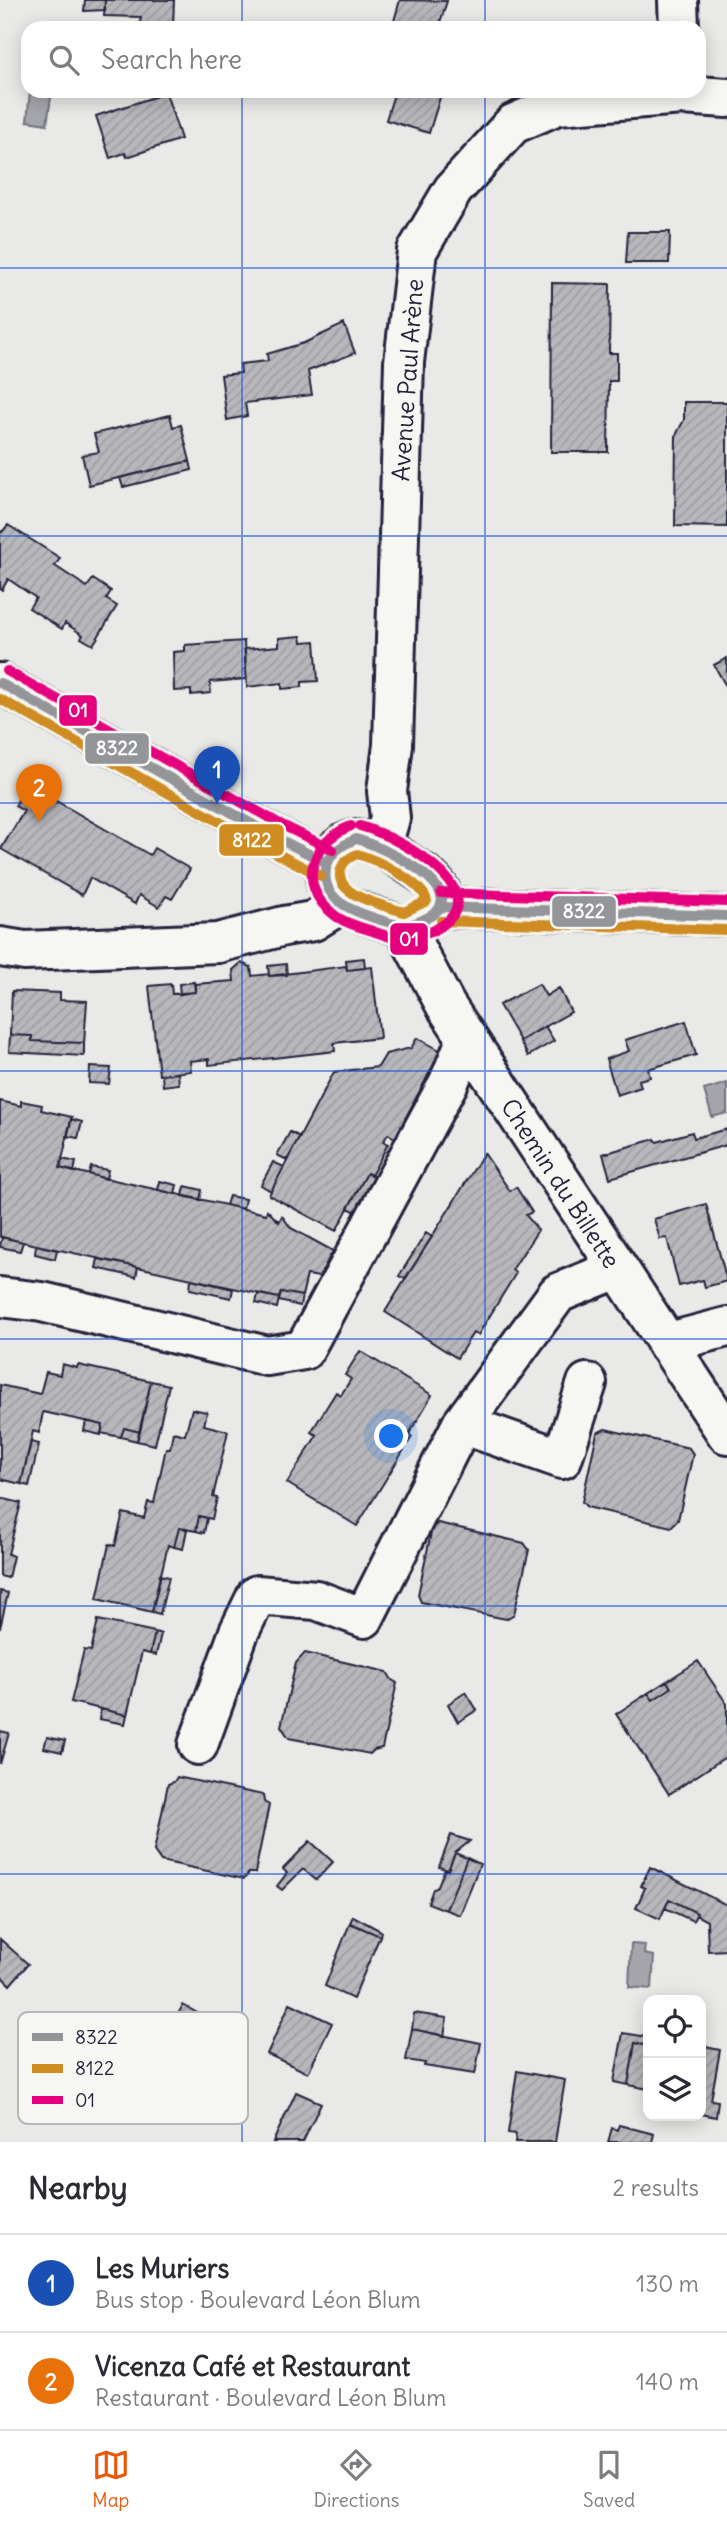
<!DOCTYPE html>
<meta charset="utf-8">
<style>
:root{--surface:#fff;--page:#f2f2f3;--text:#2b2b33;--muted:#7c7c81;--line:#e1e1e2;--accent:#ea580c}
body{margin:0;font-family:Delius,sans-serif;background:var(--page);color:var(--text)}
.controls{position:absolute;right:21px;bottom:21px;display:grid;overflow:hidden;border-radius:14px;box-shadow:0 4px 18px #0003}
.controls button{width:63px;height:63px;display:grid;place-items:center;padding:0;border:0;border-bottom:2px solid var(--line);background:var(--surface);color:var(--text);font:35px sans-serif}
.you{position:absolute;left:392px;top:1437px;width:24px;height:24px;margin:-18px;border:5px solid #fff;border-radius:50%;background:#1a73e8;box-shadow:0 0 0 10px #1a73e833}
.badge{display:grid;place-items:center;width:46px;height:46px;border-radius:50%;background:var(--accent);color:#fff;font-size:23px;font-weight:700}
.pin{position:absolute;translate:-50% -58px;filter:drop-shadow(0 2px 4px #0008)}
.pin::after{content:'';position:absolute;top:37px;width:24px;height:21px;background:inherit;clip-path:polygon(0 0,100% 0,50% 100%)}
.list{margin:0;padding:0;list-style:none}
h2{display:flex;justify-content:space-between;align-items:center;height:91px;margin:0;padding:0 28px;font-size:30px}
h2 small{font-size:23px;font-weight:400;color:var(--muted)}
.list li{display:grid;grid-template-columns:46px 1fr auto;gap:21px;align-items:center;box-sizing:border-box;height:98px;padding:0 28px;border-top:2px solid var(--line)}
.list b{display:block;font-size:26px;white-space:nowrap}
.list p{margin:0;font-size:23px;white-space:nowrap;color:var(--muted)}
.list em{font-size:23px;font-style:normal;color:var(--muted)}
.icon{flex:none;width:38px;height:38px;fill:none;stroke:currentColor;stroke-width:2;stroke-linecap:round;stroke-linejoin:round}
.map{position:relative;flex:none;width:727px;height:2142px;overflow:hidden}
.search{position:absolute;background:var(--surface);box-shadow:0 4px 18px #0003;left:21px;right:21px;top:21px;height:77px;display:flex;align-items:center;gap:18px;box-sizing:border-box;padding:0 24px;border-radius:21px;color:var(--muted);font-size:26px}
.sheet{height:287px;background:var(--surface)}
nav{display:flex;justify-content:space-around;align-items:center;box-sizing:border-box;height:98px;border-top:2px solid var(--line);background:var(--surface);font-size:19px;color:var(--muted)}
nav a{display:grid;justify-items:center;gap:4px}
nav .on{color:var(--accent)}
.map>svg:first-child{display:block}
.water{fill:#a5a5ac;stroke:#71717f;stroke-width:2}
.building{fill:url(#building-hatch);stroke:#22223b;stroke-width:2}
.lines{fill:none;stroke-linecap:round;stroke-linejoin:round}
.minor-casing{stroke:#22223b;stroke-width:44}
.minor{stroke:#f6f6f2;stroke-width:38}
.bus-1-casing{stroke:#f6f6f2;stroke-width:16}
.bus-2-casing{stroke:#f6f6f2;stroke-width:16}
.bus-3-casing{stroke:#f6f6f2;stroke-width:16}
.bus-1{stroke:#939598;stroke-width:10}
.bus-2{stroke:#cf8c21;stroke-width:10}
.bus-3{stroke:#e5007d;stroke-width:10}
.grid{fill:none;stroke:#1d4ed8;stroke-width:2;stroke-opacity:0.55}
.labels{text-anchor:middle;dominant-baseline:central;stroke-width:6;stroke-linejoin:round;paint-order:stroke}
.street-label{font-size:24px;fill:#22223b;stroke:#f6f6f2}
.key{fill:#f6f6f2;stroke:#b6b6bb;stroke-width:2}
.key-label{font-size:19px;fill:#22223b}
.line-badge{stroke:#f6f6f2;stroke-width:2.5}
.badge-label{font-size:19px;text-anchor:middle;font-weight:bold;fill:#fff}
</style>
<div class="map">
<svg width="727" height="2142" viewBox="0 0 727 2142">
<defs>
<pattern id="building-hatch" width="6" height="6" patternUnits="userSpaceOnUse" patternTransform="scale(1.75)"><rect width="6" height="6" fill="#b8b8bc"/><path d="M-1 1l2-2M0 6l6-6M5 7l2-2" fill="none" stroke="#9e9ea2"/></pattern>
</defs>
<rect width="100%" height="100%" fill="#e9e9e7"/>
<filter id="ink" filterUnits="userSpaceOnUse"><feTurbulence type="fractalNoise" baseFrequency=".0143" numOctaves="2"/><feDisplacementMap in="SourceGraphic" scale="14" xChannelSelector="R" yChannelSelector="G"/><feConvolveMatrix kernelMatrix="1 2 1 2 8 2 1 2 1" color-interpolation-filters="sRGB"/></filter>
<g filter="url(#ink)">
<path class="water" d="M30,91H52L47,124L27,121Z
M727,1083V1113L712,1117L704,1090Z
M631,1944L645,1945L644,1954L654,1956L652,1989L629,1987Z"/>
<path class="building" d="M85,0H105V10L84,11Z
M105,0H174L173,26L140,24L141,17L104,16Z
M400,0L447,1L439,26L447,28H392Z
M383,91H442L429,133L386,120L394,94Z
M166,93L181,139L127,157L125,153L110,158L96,116Z
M628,232H670L669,263H626Z
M552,283L610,284L609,353H617V381H609L608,452H551Z
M344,324L355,353L308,371L312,395L245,403L247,416L227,420L221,375L241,373L240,364L268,361L267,354L304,343Z
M684,402H727V527L675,526L676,435L684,420Z
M170,415L173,427L181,425L190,461L89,485L82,455L99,452L94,434Z
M190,461L192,470L123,487L120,478Z
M8,525L60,558L55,566L87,587L93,579L111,591L106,599L117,606L93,645L81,638L83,635L65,623L62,629L29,608L36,598L8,579L2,590L0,589V531L2,532Z
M301,636L302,642L315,641L318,681L302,682V687L282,689V683L247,687L245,649L279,646V638Z
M244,641L246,679L210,682L211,693L191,695V690L174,691L173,652L185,651V645Z
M727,658V688L714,665Z
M24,789L34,794L37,790L150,855L154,848L190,869L172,899L166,896L159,907L139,895L135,904L90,878L82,895L1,849L24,811L15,806Z
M364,958L365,968L347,970L346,960Z
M241,963L251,967L252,976L269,974V976L346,966L347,970L372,967L380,1038L334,1043L335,1051L309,1054L209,1065V1059L190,1061L191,1071L159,1075L149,986L171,984L172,994L195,992V984L234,981L233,970Z
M286,964L287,975L269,976L268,966Z
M194,982L195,992L180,994L179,984Z
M539,984L546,996L559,988L571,1012L520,1041L499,1005Z
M12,991L60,993V1000L87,1001L84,1043L32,1041V1036L10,1035Z
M686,1021L696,1055L648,1069L650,1077L639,1080L641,1087L617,1095L606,1059L629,1051L625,1040Z
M545,1026L554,1041L528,1056L520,1041Z
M10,1035L32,1036V1041L84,1043V1056L9,1052Z
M417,1038L441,1051L395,1138L388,1134L383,1142L388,1144L371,1176L367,1173L336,1231L269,1195L334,1072L378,1067L386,1054L411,1048Z
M90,1067L111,1068L109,1084L89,1083Z
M178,1073L179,1084L163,1086L162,1075Z
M0,1101L21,1106V1101L42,1105L41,1110L72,1117L60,1168L266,1214L267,1210L279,1222L282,1216L291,1228L333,1251L319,1277L307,1275L302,1296L281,1292L279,1298L0,1237Z
M71,1119L82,1122L78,1138L67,1136Z
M727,1129V1145L610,1178L603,1154L655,1139L657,1142L692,1132L694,1138Z
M290,1132L300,1137L287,1160L277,1155Z
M484,1153L510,1191L516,1187L532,1212L526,1215L538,1230L512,1270L516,1273L478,1335L473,1333L457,1358L385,1312Z
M62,1159L76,1162L74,1172L60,1168Z
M273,1162L284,1167L271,1191L261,1185Z
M91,1167L108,1170L106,1179L89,1174Z
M367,1173L375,1177L356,1212L348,1208Z
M160,1181L177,1185L175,1194L158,1190Z
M185,1186L202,1190L200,1200L183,1196Z
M229,1196L245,1199L243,1209L226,1205Z
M706,1204L727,1281L705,1287L703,1280L679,1286L667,1238L660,1239L654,1219Z
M426,1233L432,1237L405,1279L399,1276Z
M2,1237L23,1242L20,1251L0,1247Z
M36,1245L57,1250L55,1259L35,1254Z
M98,1259L138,1267L136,1277L96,1268Z
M191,1279L233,1289L231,1298L190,1289Z
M281,1292L302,1296L300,1306L279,1301Z
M258,1294L279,1298L277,1308L256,1303Z
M360,1351L432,1395L409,1434L412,1437L357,1526L287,1483L317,1435L311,1432L336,1392L341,1395L351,1379L345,1375Z
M62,1364L77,1368L78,1365L151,1381L140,1432L124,1428L121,1437L101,1433L103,1425L43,1412L39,1433L33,1431L21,1484L0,1479V1385L40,1394L46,1372L60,1375Z
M151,1381L169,1385L155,1445L137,1441Z
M192,1409L207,1412L204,1425L228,1431L213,1497L217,1498L212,1519L199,1516L196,1531L179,1528L174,1547L168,1545L152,1612L97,1599L109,1544L115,1546L123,1513L144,1518L148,1502L154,1503L166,1448H170L173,1432L185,1435Z
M86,1421L103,1425L101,1435L84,1431Z
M124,1428L140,1432L137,1441L121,1437Z
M605,1429L689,1448L693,1454L678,1520L671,1527L587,1507L582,1502L597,1433Z
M31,1442L39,1444L29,1486L21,1484Z
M0,1498L21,1503L8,1554L13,1556L8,1578L0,1576Z
M199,1516L207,1518L204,1533L196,1531Z
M438,1523L524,1543L529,1550L514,1614L506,1619L421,1602L418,1595L432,1528Z
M179,1528L187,1529L183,1549L174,1547Z
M160,1575L169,1577L160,1614L152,1612Z
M0,1591L8,1593L0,1628Z
M98,1620L155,1632L150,1654L142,1652L127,1715L71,1702L84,1650L91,1651Z
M155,1632L161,1634L156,1655L150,1654Z
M305,1653L387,1672L392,1680L397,1683L382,1748L374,1750L370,1754L289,1738L281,1726L296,1663Z
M698,1661L727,1704V1756L669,1794L616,1714L648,1693L653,1700L671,1688L667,1681Z
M667,1681L671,1688L653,1700L648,1693Z
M466,1692L477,1710L458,1722L448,1704Z
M101,1709L127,1715L125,1724L99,1719Z
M0,1731L9,1733L0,1764Z
M47,1737L65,1741L62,1752L44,1748Z
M177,1777L263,1795L264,1802L269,1805L255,1873H249L244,1879L161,1861L154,1851L168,1784L174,1782Z
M451,1835L470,1841L455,1853L448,1870L439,1867Z
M310,1841L333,1862L316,1880L303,1869L282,1890L277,1886L287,1873L283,1869Z
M455,1853L467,1858L446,1910L428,1903L433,1889L437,1888L445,1869L448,1870Z
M467,1858L480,1864L460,1915L446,1910Z
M650,1867L727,1905V1950L708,1951L707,1921L696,1915L697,1913L669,1899L660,1919L636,1908L645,1888L641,1886Z
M669,1899L697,1913L693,1921L665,1908Z
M353,1916L381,1931L380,1936L350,1923Z
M350,1923L380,1936L353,1999L325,1986Z
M0,1939L28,1964L10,1985L0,1975Z
M290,2003L332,2023L308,2073L267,2054Z
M183,2005L226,2029L191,2089L154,2067L164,2047L161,2045Z
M414,2013L447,2018L444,2036L412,2029Z
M412,2029L481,2043L475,2074L424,2066L425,2063L406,2060Z
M623,2033L648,2037V2046L635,2043L628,2085L614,2082Z
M635,2043L648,2046V2089L628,2085Z
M701,2046L720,2050L711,2100L718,2101L716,2117L701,2114Z
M517,2071L565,2080L555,2142H515L516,2134L508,2133Z
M296,2092L321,2103L303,2142H273Z
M619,2125L654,2134L652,2142H608L612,2128L617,2130Z"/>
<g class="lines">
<g class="minor-casing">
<path id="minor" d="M678,0L679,28
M0,683L275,837L327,863
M356,839C383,846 392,853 415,868C457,895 448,914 404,927C388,921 354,912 341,903C314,882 325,847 356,839Z
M382,846L390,818L387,791L393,745L404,362L417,251L453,190L513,124L557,105L682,95L727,98
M441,907L727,916
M404,927L446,1006L727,1434
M0,947L25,951L218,943L284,926L313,921L342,903
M0,1297L42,1302L267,1356L304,1350L449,1082L467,1038
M666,1343L727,1327
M462,1424L562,1459L587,1383
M198,1745L239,1632L257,1595L316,1600L364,1618L462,1424L558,1293L617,1269"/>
</g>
<use href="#minor" class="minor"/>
<g class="bus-1-casing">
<path id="bus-1" d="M0,683L275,837L327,863
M356,839C375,844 461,882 438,910C430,919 415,923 404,927C377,918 319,909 326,869C329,853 342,845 356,839Z
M441,907L727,916"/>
</g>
<g class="bus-2-casing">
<path id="bus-2" d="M0,699L268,849L321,876
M357,854C375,859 423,882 427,901L404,912C386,906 332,896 341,869C343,861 350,857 357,854Z
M441,921L727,930"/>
</g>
<g class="bus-3-casing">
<path id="bus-3" d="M7,671L282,825L333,850
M351,826C312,841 296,884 332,913C343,923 361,927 375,932C394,938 402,943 421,936C514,901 403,838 360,826
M441,893L727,902"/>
</g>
<use href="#bus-1" class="bus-1"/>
<use href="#bus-2" class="bus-2"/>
<use href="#bus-3" class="bus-3"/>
</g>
</g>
<path class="grid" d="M242,0V28M485,0V28M242,91V2142M485,91V2142M0,268H727M0,536H727M0,803H727M0,1071H727M0,1339H727M0,1606H727M0,1874H727"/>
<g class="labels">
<g class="street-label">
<text transform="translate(407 380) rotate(-86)">Avenue Paul Arène</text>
<text transform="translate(561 1183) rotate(57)">Chemin du Billette</text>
</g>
</g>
<rect x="18" y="2012" width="230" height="112" rx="10" class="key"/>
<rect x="32" y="2033" width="31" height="8" fill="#939598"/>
<rect x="32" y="2064" width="31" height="9" fill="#cf8c21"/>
<rect x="32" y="2096" width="31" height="8" fill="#e5007d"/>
<g class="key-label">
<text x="75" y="2044">8322</text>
<text x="75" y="2075">8122</text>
<text x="75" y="2107">01</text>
</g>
<g class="line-badge">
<rect x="58" y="694" width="40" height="33" rx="7" fill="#e5007d"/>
<rect x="84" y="732" width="66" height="33" rx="7" fill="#939598"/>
<rect x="218" y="823" width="67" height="34" rx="7" fill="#cf8c21"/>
<rect x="551" y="895" width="66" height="33" rx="7" fill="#939598"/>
<rect x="389" y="922" width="40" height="34" rx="7" fill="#e5007d"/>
</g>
<g class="badge-label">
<text x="78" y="717">01</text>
<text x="117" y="755">8322</text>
<text x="252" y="847">8122</text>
<text x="584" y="918">8322</text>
<text x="409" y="946">01</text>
</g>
</svg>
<div class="controls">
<button><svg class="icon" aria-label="locate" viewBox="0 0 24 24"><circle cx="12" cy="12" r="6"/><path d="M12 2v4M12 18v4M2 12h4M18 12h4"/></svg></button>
<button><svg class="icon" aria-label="layers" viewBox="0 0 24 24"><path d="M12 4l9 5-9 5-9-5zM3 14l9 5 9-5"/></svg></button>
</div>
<div class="you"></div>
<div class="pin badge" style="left:217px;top:804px;background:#1a4fb4">1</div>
<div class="pin badge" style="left:39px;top:822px;background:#e8710a">2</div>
<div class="search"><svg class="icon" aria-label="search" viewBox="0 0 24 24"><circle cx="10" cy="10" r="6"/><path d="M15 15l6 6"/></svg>Search here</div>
</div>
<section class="sheet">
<h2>Nearby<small>2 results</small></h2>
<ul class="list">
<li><span class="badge" style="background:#1a4fb4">1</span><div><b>Les Muriers</b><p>Bus stop · Boulevard Léon Blum</p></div><em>130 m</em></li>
<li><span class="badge" style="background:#e8710a">2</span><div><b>Vicenza Café et Restaurant</b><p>Restaurant · Boulevard Léon Blum</p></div><em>140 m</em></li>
</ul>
</section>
<nav>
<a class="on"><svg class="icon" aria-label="map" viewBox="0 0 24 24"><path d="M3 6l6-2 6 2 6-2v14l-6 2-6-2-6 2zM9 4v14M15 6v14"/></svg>Map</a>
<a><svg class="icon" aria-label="directions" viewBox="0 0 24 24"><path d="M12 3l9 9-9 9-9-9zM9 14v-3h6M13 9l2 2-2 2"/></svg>Directions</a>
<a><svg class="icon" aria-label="saved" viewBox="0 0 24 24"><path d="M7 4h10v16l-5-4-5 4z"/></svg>Saved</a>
</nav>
